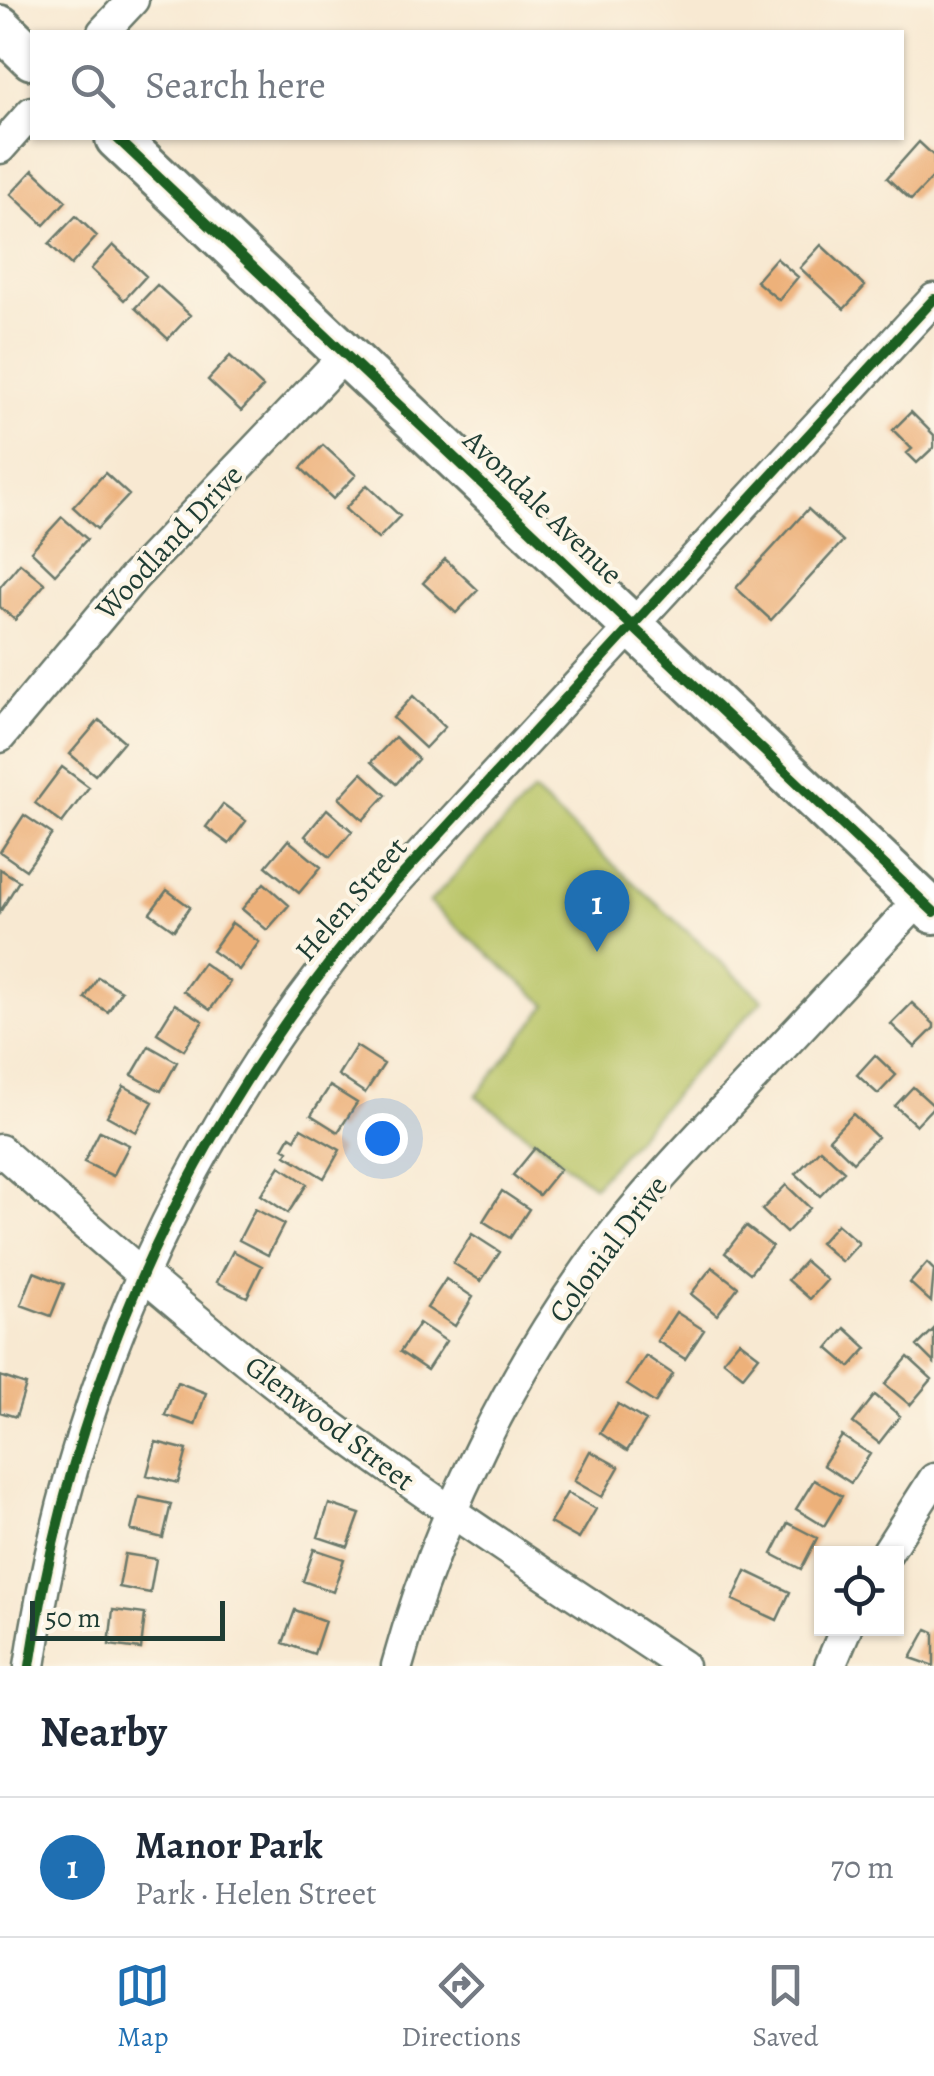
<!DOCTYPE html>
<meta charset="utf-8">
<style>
:root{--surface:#fff;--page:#f2f2f3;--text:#1f2937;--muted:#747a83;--line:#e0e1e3;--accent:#1f6fb2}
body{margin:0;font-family:Alegreya,serif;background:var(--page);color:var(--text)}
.controls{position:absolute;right:30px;bottom:30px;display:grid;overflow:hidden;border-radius:0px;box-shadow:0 2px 8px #0004}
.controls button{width:90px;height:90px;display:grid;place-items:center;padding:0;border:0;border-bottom:2px solid var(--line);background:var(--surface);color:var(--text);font:50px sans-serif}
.scale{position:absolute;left:30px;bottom:25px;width:195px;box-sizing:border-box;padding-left:10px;border:5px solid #1f3d34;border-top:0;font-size:28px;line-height:35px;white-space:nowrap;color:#1f3d34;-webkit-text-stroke:8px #fcf5e5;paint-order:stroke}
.you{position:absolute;left:382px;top:1138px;width:35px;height:35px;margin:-25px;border:8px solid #fff;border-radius:50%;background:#1a73e8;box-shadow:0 0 0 15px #1a73e833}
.badge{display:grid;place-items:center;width:65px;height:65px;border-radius:50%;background:var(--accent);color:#fff;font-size:32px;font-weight:700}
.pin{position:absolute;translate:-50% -82px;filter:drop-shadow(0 2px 5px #0008)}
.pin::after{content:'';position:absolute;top:52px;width:35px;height:30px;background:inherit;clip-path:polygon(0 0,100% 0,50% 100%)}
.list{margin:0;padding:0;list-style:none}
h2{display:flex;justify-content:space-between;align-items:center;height:130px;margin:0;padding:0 40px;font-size:42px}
h2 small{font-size:32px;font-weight:400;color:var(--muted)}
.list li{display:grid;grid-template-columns:65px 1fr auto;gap:30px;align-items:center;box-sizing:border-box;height:140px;padding:0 40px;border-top:2px solid var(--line)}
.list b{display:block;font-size:38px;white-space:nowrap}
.list p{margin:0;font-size:32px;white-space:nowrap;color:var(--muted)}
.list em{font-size:32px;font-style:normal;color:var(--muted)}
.icon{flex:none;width:55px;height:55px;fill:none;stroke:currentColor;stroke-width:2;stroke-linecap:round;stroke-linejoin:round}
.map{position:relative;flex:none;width:934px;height:1666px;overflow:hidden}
.search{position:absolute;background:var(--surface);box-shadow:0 2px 8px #0004;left:30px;right:30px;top:30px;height:110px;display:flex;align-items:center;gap:25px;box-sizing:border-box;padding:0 35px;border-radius:0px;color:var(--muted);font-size:38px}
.sheet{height:270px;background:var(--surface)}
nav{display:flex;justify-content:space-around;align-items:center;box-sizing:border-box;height:140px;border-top:2px solid var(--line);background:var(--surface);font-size:28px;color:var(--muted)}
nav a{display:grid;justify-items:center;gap:5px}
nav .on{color:var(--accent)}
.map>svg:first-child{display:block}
.green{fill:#b9c567;stroke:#6c814e;stroke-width:2.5}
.building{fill:#edb17a}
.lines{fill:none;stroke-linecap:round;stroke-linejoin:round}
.street-casing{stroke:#6b796b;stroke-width:35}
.secondary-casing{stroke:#6b796b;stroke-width:48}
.street{stroke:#fff;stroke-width:30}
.secondary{stroke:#fff;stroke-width:42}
.cycleway-casing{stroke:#fcf5e5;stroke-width:16}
.cycleway{stroke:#1b5e20;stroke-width:10}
.labels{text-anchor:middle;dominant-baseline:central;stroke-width:8;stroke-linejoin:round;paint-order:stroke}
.street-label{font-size:30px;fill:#1f3d34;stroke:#fcf5e5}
</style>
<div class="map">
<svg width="934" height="1666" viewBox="0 0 934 1666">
<rect width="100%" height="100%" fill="#fcf5e5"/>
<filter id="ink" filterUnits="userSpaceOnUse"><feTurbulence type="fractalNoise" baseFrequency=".01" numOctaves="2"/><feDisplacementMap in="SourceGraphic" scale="20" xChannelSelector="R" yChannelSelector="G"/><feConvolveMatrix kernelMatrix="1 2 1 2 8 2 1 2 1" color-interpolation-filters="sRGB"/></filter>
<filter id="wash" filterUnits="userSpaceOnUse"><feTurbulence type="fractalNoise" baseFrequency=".0048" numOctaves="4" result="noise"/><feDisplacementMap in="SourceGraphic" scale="40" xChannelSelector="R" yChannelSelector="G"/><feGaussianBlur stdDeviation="2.25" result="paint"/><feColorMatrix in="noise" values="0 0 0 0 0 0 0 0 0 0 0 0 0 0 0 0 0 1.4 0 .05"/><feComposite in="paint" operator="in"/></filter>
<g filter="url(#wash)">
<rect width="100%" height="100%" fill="#f8e9d2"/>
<path class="green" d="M533,792L763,1000L698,1066L594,1186L476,1096L547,1005L429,903Z"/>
<g id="blocks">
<path class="building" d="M919,142L934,156V176L911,200L887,178Z
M33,170L66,201L44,225L11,194Z
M76,216L97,236L71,265L49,244Z
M113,245L146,276L124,300L91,269Z
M821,245L865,286L844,309L800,268Z
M776,258L798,277L779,300L756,281Z
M157,285L190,315L168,339L135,308Z
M230,356L263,387L241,411L208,380Z
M911,412L934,435V447L917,463L907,453L912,449L893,430Z
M323,445L356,475L333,499L301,468Z
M105,473L129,495L97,529L73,507Z
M367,485L400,516L378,539L345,509Z
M808,509L843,541L771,620L736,588Z
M62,517L87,539L55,574L31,551Z
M445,559L478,590L456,613L423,583Z
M20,563L45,584L15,620L0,607V587Z
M413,696L445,727L425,748L393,718Z
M99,720L124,741L95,775L70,754Z
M395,737L418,759L396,784L371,762Z
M62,767L89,787L62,823L35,803Z
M362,773L386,795L363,820L339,798Z
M223,804L246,821L229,844L206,827Z
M327,809L352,831L330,857L305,836Z
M24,815L52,834L26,870L0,852Z
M288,840L321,867L299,893L266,866Z
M0,869L19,881L0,912Z
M264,883L289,905L267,930L242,909Z
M167,890L190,907L174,930L150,913Z
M232,923L259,942L239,970L212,951Z
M203,963L230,982L210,1010L183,991Z
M98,977L121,991L108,1012L85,998Z
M912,1003L934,1024V1028L915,1047L891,1024Z
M175,1004L203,1021L184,1050L157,1033Z
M149,1046L177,1062L161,1091L132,1075Z
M356,1046L384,1064L365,1093L338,1075Z
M875,1055L896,1075L878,1094L857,1075Z
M124,1086L153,1102L136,1132L107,1116Z
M330,1086L357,1103L338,1132L311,1115Z
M913,1087L934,1106L916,1125L895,1106Z
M853,1114L877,1137L853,1162L829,1139Z
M301,1128L340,1150L324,1178L286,1155L288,1151L283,1148L290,1136L295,1139Z
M100,1131L129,1145L113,1176L84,1162Z
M535,1148L560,1169L539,1195L513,1175Z
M820,1149L844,1171L820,1196L796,1174Z
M280,1166L307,1184L288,1213L261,1195Z
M786,1185L810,1208L786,1233L762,1210Z
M502,1191L529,1209L510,1238L483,1221Z
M255,1209L284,1224L268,1255L239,1240Z
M837,1224L859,1243L842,1262L820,1243Z
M746,1226L772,1246L750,1273L725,1253Z
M472,1234L500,1252L481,1281L453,1263Z
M233,1251L262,1266L247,1297L217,1282Z
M805,1261L827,1280L810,1299L788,1280Z
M927,1263L934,1270L931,1302L910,1283Z
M712,1267L738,1287L717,1315L691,1294Z
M34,1272L64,1284L51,1316L21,1305Z
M446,1279L473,1297L455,1326L427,1308Z
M676,1312L704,1330L685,1359L657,1341Z
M419,1323L446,1341L427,1370L400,1352Z
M845,1328L867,1348L850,1367L828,1348Z
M934,1329V1363L917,1346Z
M739,1341L759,1356L743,1376L723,1360Z
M646,1356L673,1374L655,1403L627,1385Z
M908,1357L932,1379L910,1405L885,1384Z
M0,1376L26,1385L16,1417L0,1412Z
M177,1382L206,1393L195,1425L165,1415Z
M875,1395L900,1416L879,1443L853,1423Z
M618,1404L646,1421L627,1451L600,1433Z
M842,1436L870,1454L851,1483L823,1465Z
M156,1442L187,1450L178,1483L147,1475Z
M590,1451L619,1467L602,1497L574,1481Z
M814,1480L842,1496L824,1526L796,1509Z
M567,1493L596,1509L579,1539L550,1523Z
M139,1497L171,1504L163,1538L131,1530Z
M329,1504L360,1514L348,1547L318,1537Z
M788,1523L817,1538L801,1569L772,1554Z
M314,1549L344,1559L333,1592L303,1581Z
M125,1554L156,1559L150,1593L119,1587Z
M746,1571L790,1592L777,1620L733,1600Z
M113,1610L145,1614L141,1649L109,1645Z
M295,1610L325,1621L314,1654L283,1643Z
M927,1629L934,1632V1666L911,1658Z"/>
</g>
</g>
<g filter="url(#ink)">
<use href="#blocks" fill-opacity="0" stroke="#6b796b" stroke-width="2.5"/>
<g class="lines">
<g class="street-casing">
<path id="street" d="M103,32L133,0
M0,148L32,112
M0,737L133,578L346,354
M0,1150C95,1234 190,1317 290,1395C417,1492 550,1578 683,1666
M886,1554L934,1479
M30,1666C74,1369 196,1111 393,885L934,299
M397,1666C438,1517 512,1370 604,1246C645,1192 693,1142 739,1093C800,1028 860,964 920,899
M830,1666L846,1628"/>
</g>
<g class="secondary-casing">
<path id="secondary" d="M0,27L32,58
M117,138L934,912"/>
</g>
<use href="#street" class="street"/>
<use href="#secondary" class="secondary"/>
<g class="cycleway-casing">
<path id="cycleway" d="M117,138L934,912
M30,1666C74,1369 196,1111 393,885L934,299"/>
</g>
<use href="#cycleway" class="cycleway"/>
</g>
</g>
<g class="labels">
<g class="street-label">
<text transform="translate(543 507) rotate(44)">Avondale Avenue</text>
<text transform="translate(169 542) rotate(-47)">Woodland Drive</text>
<text transform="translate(351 899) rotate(-49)">Helen Street</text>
<text transform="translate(608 1249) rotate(-53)">Colonial Drive</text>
<text transform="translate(330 1423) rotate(37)">Glenwood Street</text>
</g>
</g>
</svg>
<div class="controls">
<button><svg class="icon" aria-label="locate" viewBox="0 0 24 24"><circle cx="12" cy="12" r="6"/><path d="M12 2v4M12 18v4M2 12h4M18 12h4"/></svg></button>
</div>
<div class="scale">50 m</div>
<div class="you"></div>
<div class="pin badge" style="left:597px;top:952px">1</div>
<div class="search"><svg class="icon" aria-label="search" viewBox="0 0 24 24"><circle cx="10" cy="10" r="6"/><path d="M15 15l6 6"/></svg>Search here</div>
</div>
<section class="sheet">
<h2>Nearby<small></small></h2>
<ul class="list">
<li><span class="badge">1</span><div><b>Manor Park</b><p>Park · Helen Street</p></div><em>70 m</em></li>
</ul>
</section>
<nav>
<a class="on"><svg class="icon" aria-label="map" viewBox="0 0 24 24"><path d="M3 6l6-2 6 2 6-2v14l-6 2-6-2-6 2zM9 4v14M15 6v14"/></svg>Map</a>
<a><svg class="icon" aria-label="directions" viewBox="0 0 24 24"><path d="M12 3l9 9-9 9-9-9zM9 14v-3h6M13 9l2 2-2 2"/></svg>Directions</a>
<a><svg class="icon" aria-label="saved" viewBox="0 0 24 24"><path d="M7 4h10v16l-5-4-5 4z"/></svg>Saved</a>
</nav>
